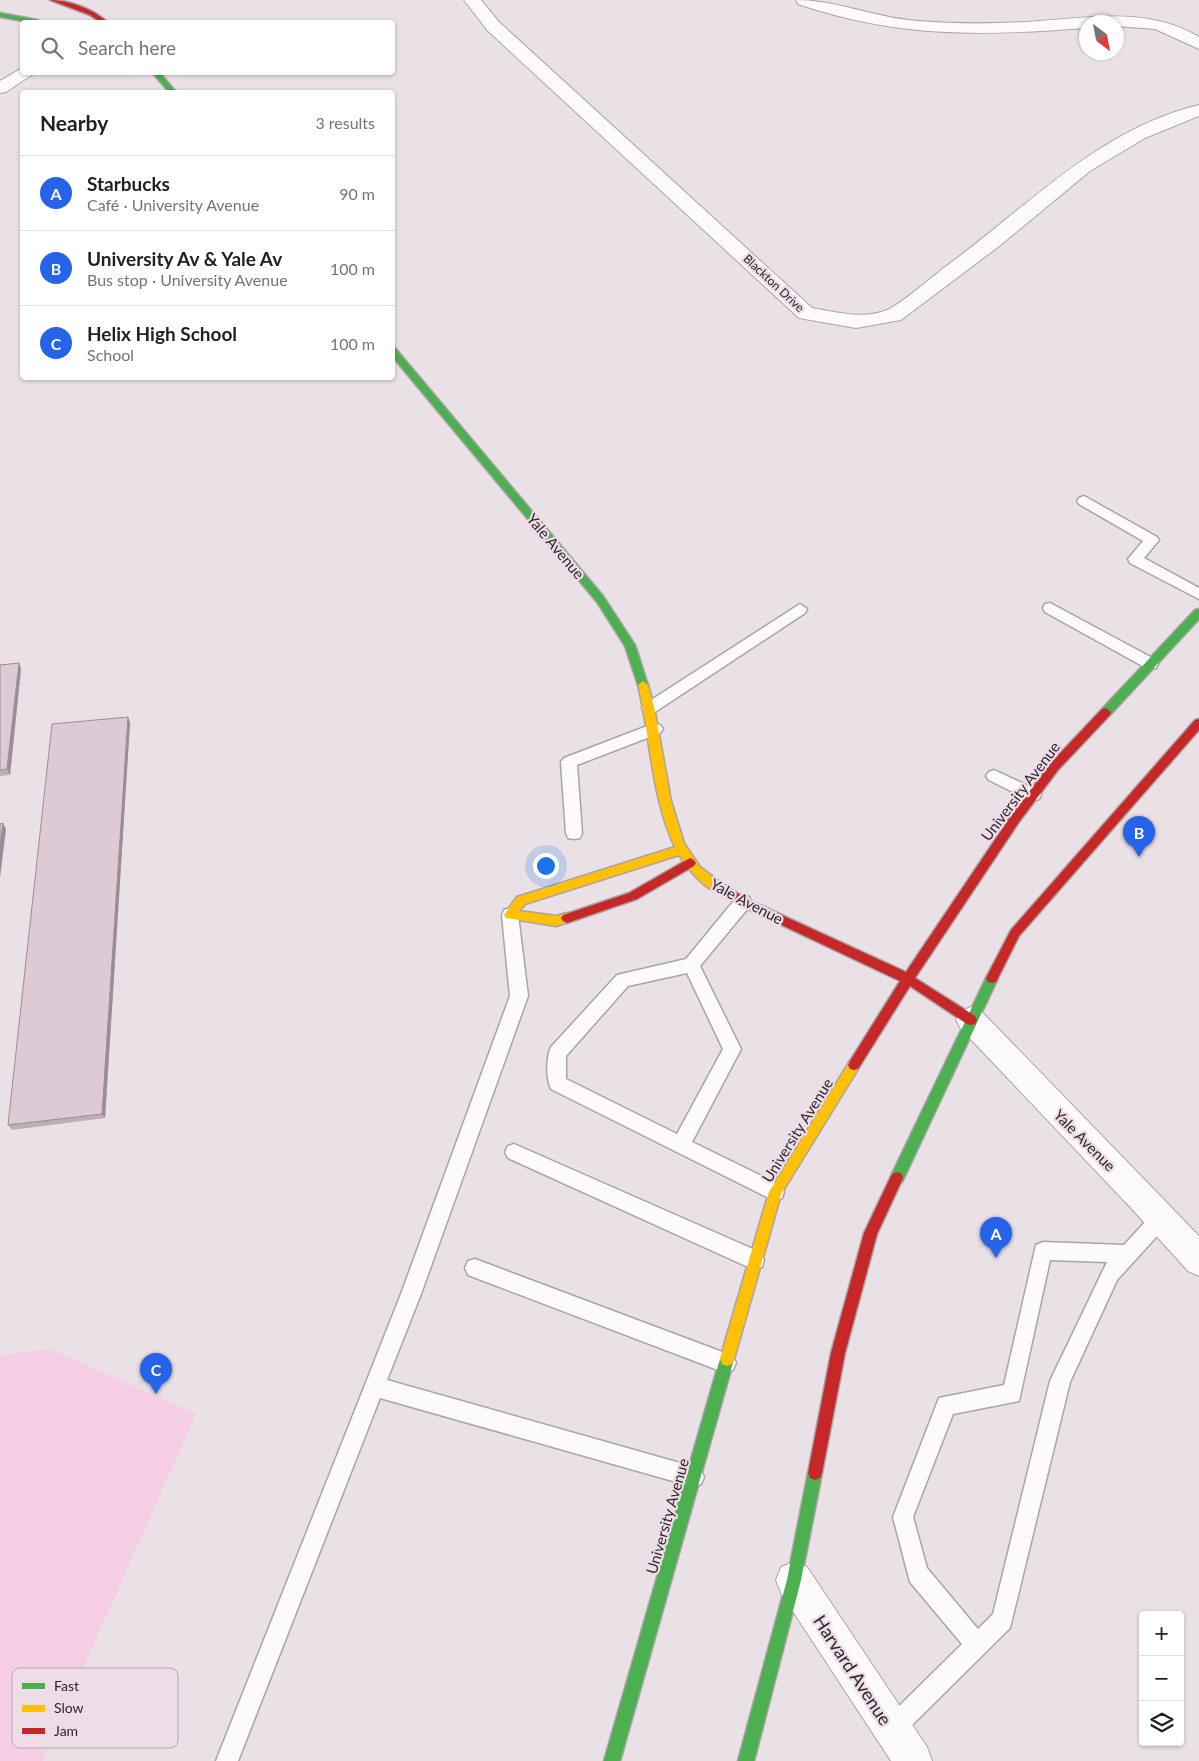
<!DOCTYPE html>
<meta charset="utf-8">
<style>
:root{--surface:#fff;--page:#f2f2f2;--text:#202124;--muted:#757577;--line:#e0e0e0;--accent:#2563eb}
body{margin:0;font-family:Lato,sans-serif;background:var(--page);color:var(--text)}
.controls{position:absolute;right:15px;bottom:15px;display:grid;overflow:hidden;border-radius:5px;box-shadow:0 1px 4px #0004}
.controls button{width:45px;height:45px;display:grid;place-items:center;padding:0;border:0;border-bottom:1px solid var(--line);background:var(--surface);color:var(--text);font:25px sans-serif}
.compass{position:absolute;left:1079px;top:15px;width:45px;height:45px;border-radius:50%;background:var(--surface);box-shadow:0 1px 4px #0004;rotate:148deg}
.you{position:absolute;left:545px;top:865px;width:18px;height:18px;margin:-12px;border:4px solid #fff;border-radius:50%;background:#1a73e8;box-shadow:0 0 0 8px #1a73e833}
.badge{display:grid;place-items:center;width:32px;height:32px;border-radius:50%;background:var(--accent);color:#fff;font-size:16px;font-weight:700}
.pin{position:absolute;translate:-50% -41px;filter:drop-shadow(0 1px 2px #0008)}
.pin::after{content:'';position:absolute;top:26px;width:18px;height:15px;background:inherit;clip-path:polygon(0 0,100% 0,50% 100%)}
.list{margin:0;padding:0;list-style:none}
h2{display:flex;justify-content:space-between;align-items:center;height:65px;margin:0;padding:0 20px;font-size:21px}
h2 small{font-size:16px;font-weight:400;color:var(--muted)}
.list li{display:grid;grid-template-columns:32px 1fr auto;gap:15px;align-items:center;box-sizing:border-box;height:75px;padding:0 20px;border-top:1px solid var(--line)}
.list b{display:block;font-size:19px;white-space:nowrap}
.list p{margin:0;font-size:16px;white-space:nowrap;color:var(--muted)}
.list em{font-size:16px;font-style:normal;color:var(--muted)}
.icon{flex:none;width:28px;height:28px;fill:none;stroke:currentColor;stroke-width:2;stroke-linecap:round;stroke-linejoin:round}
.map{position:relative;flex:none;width:1199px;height:1761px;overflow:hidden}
.search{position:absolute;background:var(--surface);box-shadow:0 1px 4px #0004;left:20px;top:20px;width:375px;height:55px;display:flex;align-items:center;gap:12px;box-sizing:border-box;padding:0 18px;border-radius:5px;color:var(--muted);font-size:19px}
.panel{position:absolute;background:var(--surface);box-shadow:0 1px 4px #0004;left:20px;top:90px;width:375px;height:290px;border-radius:5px}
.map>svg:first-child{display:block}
.green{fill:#f5cee5}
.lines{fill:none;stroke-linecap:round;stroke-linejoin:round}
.lane-casing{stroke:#aaa3a7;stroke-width:3}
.street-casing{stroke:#aaa3a7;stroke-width:2}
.fast-casing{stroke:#aaa3a7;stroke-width:3}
.slow-casing{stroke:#aaa3a7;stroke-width:3}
.jam-casing{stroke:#aaa3a7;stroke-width:3}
.lane{fill:#fcfafb;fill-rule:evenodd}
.street{fill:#fcfafb;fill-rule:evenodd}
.fast{fill:#4caf50;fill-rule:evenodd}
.slow{fill:#ffc107;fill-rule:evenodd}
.jam{fill:#c62828;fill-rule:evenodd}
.wall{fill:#beaeb7}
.shaded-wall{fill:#9b8d95}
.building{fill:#ddcad5;stroke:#9b8d95}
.labels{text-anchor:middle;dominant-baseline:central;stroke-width:4.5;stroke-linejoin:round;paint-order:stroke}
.far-street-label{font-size:12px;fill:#2c2629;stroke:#eedde7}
.street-label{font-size:15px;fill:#2c2629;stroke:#eedde7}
.near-street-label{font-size:18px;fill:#2c2629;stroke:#eedde7}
.key{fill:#eedde7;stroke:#b4a6ae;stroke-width:1}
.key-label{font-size:14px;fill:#2c2629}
</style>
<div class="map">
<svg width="1199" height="1761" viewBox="0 0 1199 1761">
<rect width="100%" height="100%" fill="#eae1e6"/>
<path class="green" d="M51,1349L196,1414L42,1761H0V1355Z"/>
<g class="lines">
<g class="lane-casing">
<path id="lane" d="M1084,496L1157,537L1159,540L1144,558L1199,588V599L1130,563L1128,559L1143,541L1079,504L1077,501L1079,498Z
M1050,603L1156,660L1158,664L1156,668H1146L1045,612L1043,608L1045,604Z
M800,604L807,609L805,613L655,712H645L642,708L645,704Z
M655,723L660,725L663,729L660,733L577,765L582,833L580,838L574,839L568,838L566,833L561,762L564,758Z
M994,770L1039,791L1041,795L1039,799L1033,801L1027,799L989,780L986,776L989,772Z
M743,895L749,897L751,902L749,907L700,966L741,1049L692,1142L782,1186L784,1192L782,1198L775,1201L551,1089C546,1078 546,1058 551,1047L617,975L686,959L737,897ZM687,973L723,1049L677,1134L566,1079V1056L628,986Z
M510,908L516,910L518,915L528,996L421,1294L387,1380L694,1467L701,1470L704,1477L701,1484L694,1487L380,1398L238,1761H216L401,1294L510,996L502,915L504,910Z
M514,1144L762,1253L764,1260L762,1267L755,1269L748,1267L508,1158L505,1152L508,1146Z
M1162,1208L1169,1211L1171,1217L1169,1223L1117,1280L1070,1382L1010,1628L900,1737L892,1740L884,1737L881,1729L884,1721L962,1644L910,1582L893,1517L939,1398L1004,1385L1036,1245L1043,1242L1124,1245L1155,1211ZM1050,1260L1107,1262L1050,1381L993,1614L978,1629L927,1568L913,1517L953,1414L1019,1401Z
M475,1259L733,1356L736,1363L733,1370L726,1373L468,1275L465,1268L468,1261Z"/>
</g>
<g class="street-casing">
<path id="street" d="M464,0H481L499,22L812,308C837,312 863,320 887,310C901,304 932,277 945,267C1026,208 1099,129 1199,105V116L1145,138L1090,171L998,247L901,320L856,328L799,318L487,30Z
M796,0C836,0 876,18 918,21C954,24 989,24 1025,22C1084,19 1145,5 1199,37V49L1155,29L1116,26V22H1086V28C982,36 898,38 798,4Z
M22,68V72H36L6,92L0,93V81Z
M971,1007L981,1011L1199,1236V1276L1188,1271L1132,1209L961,1029L956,1020L961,1011Z
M794,1562L807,1567L927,1747L932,1761H891L781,1593L776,1580L781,1567Z"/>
</g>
<g class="fast-casing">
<path id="fast" d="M0,13L37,20L40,22H29L0,17Z
M152,72H159L176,92H169Z
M392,347L395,348L603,596L635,645L648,685L647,688H639L625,646L597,602L392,356Z
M1199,609V619L1110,715H1102L1101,712L1102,709L1195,610Z
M992,973L996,974L998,978L902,1182L897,1184L892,1182L891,1178L892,1174L988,974Z
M727,1352L732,1354L734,1359L620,1761H604L720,1359L722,1354Z
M815,1466L820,1468L822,1473L801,1580L754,1761H738L787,1580L808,1473L810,1468Z"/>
</g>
<g class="slow-casing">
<path id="slow" d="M643,681L648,685L654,707L671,801L684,843L700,867L724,885L726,888L724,891C709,897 686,866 679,855L525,904L519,911L556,916L567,913L571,915L573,918L571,921L556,926L506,918L504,915L517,897L675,847C651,797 651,738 638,685Z
M854,1060L858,1061L860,1065L858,1069L781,1194L734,1359L732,1364L727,1366L722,1364L720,1359L769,1192L850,1061Z"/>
</g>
<g class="jam-casing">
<path id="jam" d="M50,0C68,0 94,9 107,22H100L90,15Z
M1106,708L1111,712L1110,715L1058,770L1019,822L915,978L975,1016L977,1020L975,1024L971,1025L967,1024L910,986L858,1069L854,1070L850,1069L848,1065L850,1061L900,981L739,905L716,891L714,888L716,885H724L747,899L906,972L1011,816L1050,764L1102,709Z
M1199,719V730L1019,936L996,982L992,983L988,982L986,978L1011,930L1195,720Z
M690,858L694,860L696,863L694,866L637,899L567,923L563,921L561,918L563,915L629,893Z
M897,1172L902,1174L903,1178L877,1234L845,1353L822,1473L820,1478L815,1480L810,1478L808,1473L831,1353L864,1233L892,1174Z"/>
</g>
<use href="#lane" class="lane"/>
<use href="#street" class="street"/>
<use href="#fast" class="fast"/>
<use href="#slow" class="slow"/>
<use href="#jam" class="jam"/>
</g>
<path class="wall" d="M19,663L21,669L10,775L0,776V665Z
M128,717L130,723L105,1118L12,1130L8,1125Z"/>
<path class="shaded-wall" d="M19,663L21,669L10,775L7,769Z
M128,717L130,723L105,1118L102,1114Z
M3,823L6,829L0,878V845Z"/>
<path class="building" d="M19,663L7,769L0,770V665Z
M128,717L102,1114L8,1125L52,724Z
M3,823L0,845V824Z"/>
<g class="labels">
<g class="far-street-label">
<text transform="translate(774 283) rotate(43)">Blackton Drive</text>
</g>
<g class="street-label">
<text transform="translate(556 546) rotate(50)">Yale Avenue</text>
<text transform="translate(1020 791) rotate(-53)">University Avenue</text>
<text transform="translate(747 901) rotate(28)">Yale Avenue</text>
<text transform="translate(797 1130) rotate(-58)">University Avenue</text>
<text transform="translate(1085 1140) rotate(45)">Yale Avenue</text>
<text transform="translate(667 1516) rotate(-74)">University Avenue</text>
</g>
<g class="near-street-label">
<text transform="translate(853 1670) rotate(57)">Harvard Avenue</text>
</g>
</g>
<rect x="12" y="1668" width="166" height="80" rx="8" class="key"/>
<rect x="22" y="1683" width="23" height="6" fill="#4caf50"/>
<rect x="22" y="1705" width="23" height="7" fill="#ffc107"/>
<rect x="22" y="1728" width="23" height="6" fill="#c62828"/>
<g class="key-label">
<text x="54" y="1691">Fast</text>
<text x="54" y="1713">Slow</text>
<text x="54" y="1736">Jam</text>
</g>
</svg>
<div class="controls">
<button>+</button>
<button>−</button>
<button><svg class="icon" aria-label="layers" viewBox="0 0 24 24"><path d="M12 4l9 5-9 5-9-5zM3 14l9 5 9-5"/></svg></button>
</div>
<svg class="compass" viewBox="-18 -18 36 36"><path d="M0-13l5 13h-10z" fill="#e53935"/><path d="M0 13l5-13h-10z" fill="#757577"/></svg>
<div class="you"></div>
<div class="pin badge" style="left:996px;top:1258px">A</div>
<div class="pin badge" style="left:1139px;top:857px">B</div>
<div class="pin badge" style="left:156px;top:1394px">C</div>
<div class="search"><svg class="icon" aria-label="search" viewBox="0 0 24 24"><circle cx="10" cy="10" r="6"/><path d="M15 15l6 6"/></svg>Search here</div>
<section class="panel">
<h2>Nearby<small>3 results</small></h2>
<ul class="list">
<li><span class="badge">A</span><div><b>Starbucks</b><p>Café · University Avenue</p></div><em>90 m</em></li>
<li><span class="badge">B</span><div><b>University Av &amp; Yale Av</b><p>Bus stop · University Avenue</p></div><em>100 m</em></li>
<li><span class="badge">C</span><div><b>Helix High School</b><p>School</p></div><em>100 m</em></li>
</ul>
</section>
</div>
